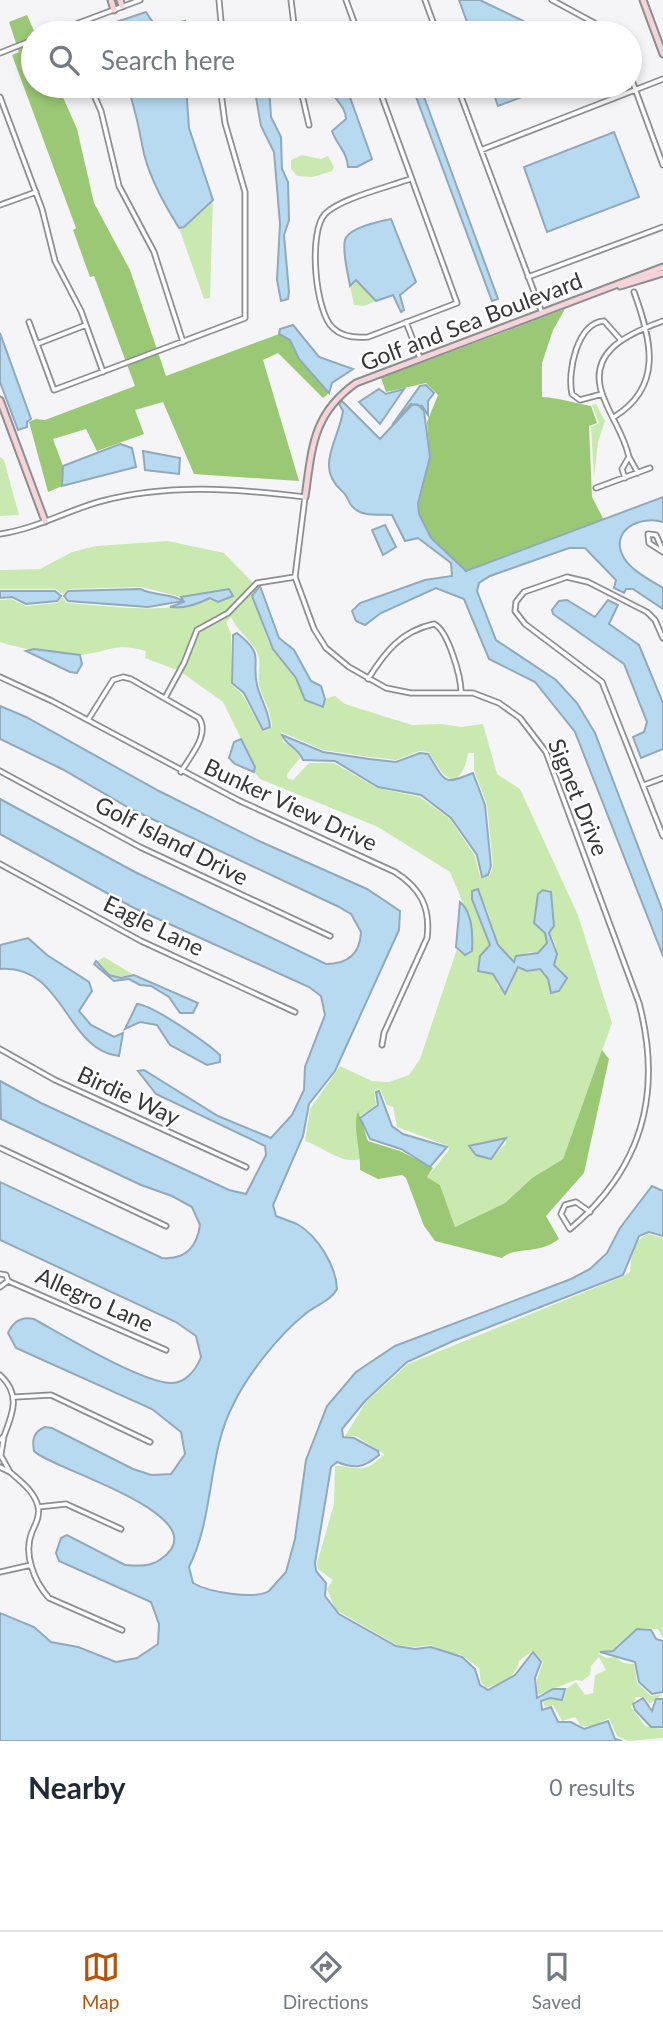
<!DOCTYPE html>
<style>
:root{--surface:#fff;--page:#f2f2f3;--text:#1f2937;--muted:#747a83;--line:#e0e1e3;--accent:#b45309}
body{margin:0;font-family:Lato,sans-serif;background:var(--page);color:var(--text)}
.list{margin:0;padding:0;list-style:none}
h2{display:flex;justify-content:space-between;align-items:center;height:91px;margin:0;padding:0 28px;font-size:30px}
h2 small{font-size:23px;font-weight:400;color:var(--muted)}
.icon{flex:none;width:38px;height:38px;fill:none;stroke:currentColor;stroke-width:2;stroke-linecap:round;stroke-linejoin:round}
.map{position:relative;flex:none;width:663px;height:1741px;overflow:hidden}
.search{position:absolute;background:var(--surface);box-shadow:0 4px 10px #0003;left:21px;right:21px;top:21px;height:77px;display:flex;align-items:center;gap:18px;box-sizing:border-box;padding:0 24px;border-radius:38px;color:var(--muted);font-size:26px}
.sheet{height:189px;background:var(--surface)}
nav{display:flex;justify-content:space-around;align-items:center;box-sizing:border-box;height:98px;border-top:2px solid var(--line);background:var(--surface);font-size:19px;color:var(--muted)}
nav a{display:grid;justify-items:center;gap:4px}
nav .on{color:var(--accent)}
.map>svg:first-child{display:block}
.green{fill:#cae9b1;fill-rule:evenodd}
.forest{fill:#9bc874}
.water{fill:#b7daf1;stroke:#91a9ba;stroke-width:2}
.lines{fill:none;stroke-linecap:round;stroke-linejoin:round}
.street-casing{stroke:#8d8e90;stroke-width:7}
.secondary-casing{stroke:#8d8e90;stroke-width:9}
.street{stroke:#fff;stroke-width:3.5}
.secondary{stroke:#f4d4d9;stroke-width:5}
.labels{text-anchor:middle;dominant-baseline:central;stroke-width:5;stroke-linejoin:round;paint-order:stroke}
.street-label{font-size:23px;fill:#373738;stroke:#fff}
</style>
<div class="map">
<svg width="663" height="1741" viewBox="0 0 663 1741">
<rect width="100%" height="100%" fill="#f5f5f8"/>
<path class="green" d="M302,155L321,159L328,156L334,167L332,171L313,177L297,176L291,169V160Z
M213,200L210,298L204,299L179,228L184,227Z
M355,280L376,301L364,306L354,305L350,286Z
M596,404L605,421L598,442L594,478L591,427L599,423L592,405Z
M0,457L4,460L19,515L0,516Z
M168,541L224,553L253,583L227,611L194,629L177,670L145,658L146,651C115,642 111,651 81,655C63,657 18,648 0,642V600L11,599L26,606L57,603L62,597L67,603C115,606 166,616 210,598L218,602L233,596L181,597L141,587L68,589L63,594L55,589H0V570L40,569L72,552L96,546Z
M256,587C256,603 263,632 272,648C279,659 290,667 296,678C305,694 303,704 323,707L325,699L335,696L345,704L412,725L441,724L461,727L483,724L497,774L520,789L578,915L612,1023L563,1159L532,1178L505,1203L455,1227L440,1185L427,1177L449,1150L448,1146L397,1127L393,1107L387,1105L380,1089L374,1091L376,1105L360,1116L357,1112L361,1159C342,1165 323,1147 305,1141L310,1109L340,1066L372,1081L389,1082L409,1075L420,1059L457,949L460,953L471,922L450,872L378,827L260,779L254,772L255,767L223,702L181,672L198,631L229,615ZM231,617C237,631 249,638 257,652C262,663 257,673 259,685C263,700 271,710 272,727L263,732L242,694L231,684V634L226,622ZM281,732L323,750L370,757L396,760L419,751L428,752L444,775L453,780C464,774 466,764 468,753H474V770L487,805L493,866L490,876L480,877L475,856L450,819L420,797L377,788L334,763H309L293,780L287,778V774L300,758L295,748L283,742ZM538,894L550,899L549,933C557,943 557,952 554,965L561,970L548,979L540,969L527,971L518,967L508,991L498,987L486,948L490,946L472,899L487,910L498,945L515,962L529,952L538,953L547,943L545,933L538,928L535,912ZM506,1138V1143L491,1159L470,1147Z
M104,957L134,975C117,979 106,976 96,962Z
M649,1234L663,1238V1638L658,1629L637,1628L612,1650L598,1653L606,1658L615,1657L623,1663L634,1664L637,1683L651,1696L663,1694L650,1704L644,1697H636L631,1707L645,1726L663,1729V1738L628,1741L617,1736L609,1718L592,1726H581L575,1717L562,1721L553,1705L545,1707L543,1702L550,1699L563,1701L566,1689L576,1682L585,1695L593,1693L595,1675L606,1670L599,1657L591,1666L590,1675L582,1681L576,1680L537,1695V1679L543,1662L532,1651L519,1661C517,1677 499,1684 486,1688L481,1682L479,1668L460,1654H450L431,1645L416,1647L397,1645L341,1613L335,1609L327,1589L333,1580L318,1569L317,1563L334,1504L335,1466C357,1466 364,1476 384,1454L356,1436H345L366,1402L408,1364L624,1276L630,1272C631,1257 633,1238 649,1234Z"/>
<path class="forest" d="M27,15L35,33L33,86H58L77,129L94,203L130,270L166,376L279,334L290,340L299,359L329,393L323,398L278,353L263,360L299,481L194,474L163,402L135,410L144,434L97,451L86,429L53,439L64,469L62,486L48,492L29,422L36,419L45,420L135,386L94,276L90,277L73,230L76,228L12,55L19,52L9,22Z
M565,309L553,330L542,363V397C561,398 573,403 591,406L597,423L589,426L592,497L604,520L466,571L431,538L419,514L418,503L430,458L427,422L438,395L426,383L386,392L381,378Z
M602,1050L609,1059L584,1173L546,1216L559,1239C539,1255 515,1246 502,1258L435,1241L424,1226L406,1178L402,1175L378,1179L360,1170C361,1150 352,1127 358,1111L368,1141L400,1151L433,1168L427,1177L440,1185L455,1227L505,1203L532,1178L563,1159Z"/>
<path class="water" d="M459,0H480L548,33H471Z
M146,12L156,27L185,21L187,33H102L104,26Z
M127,86H186L189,128L213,200L184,227L179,228C165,205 151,181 144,154C139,130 136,109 127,86Z
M254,86H269L271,117L281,137L282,169L288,182L289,220L284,235L289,292L288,299L281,301L277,280L280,224L274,152L261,126Z
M330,86H346L372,159L357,167H348C347,151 336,144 332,131L346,119C346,105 332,99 330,86Z
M412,86H420L498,299L492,301Z
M491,86H551L498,106Z
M614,132L639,197L547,232L524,167Z
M391,219L416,282L400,295L404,310L401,312L393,295L376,301L356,280L350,286C348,273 342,252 345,240C348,228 381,221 391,219Z
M293,325L319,357L353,369L332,383L329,393L299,359L290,340L279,334L280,329Z
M0,333L31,419L27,422V427L18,430L0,382Z
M426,385L434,393L428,401V415L422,406L411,404L392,425L420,386Z
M379,389L386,394L404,389L380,424L359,402Z
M342,401L380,439L412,405L417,404L424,411L430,457L418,503L419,514L431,538L466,571L663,497V522C641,515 608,530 624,558C632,571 650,580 663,588V609L633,589H626L624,593L614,588L616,580L585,548H569L490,576L479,583L477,591L496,640L556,680L577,703L595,733L663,912V956L575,732L535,682L489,659L464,599L436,588L381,613L365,625L356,621L352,611L360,603L425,580L452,576L451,563L418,538L405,541L392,515C379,514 361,518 351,505C348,501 347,495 342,491C314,467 339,440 343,411L339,404Z
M120,444L132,448L136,467L62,486L63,466Z
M143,451L180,458L179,474L145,470Z
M385,525L396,547L383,555L372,530Z
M260,586L279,638L294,650L311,681L321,686L325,699L323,707L305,700L296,678L273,649L252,596Z
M140,589C154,596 171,593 183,601L148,607L68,601L64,596L68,591Z
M229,589L233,596L218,602L210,598C197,604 185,609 170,607L184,602L181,597Z
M0,591H55L61,596L57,601L26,604L12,597L0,598Z
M567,600L595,617L608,600L618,605L609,624L639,645L663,703V749L641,758L633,737L644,732L647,722L624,664L553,614L552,610L559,601Z
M237,633C266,656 251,658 257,685C261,701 269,711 270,727L263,730L244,693L232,683L233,635Z
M34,649L80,655L82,664L77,673L70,672L26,651Z
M0,706L26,717L159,791L259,841L367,889L400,911L399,930L335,1071L309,1104L303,1136L273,1205L276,1216C283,1219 290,1221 297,1224C318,1236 336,1266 337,1289C331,1301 314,1306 304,1315C279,1335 248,1374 234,1403C207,1453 215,1515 189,1567L193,1583C208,1592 254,1600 269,1591L286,1572L295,1539L306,1460L327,1406L356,1372L395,1346L571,1279L590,1269L607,1253L620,1228L652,1186L663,1191V1236L649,1232L639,1236L623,1275L453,1341L407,1362L365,1401L342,1429L343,1437L354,1438L378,1451L379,1455C364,1468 355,1469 337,1462L331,1467L315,1563L316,1571L326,1583L325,1596L339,1614L396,1646L415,1649L431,1647L462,1657L475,1669L480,1685L488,1690L515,1675L533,1652L541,1662L535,1678L537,1698L553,1689H565L562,1700L550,1698L541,1701L542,1710L551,1707L558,1722H571L584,1729L608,1721L615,1739L622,1741H0V1613L34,1627L51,1642L78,1647L116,1662L137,1658L158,1644L159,1624L151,1602L59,1561L56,1553L61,1538L67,1535L125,1565C139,1566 150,1567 161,1559C223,1516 50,1469 34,1451C32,1440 33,1432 45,1427L52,1428L133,1469L151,1475L171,1474L185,1454L181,1432L152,1409L16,1348L8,1333C13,1322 21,1316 34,1319C63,1335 139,1381 170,1383C185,1384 196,1370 201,1357L196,1336L176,1322L0,1240V1182L162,1258C185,1260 197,1247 200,1225L192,1207L172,1196L141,1185L1,1119L0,1081L41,1103L229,1190L246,1194L266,1155L265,1146L156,1094L138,1071L144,1070L218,1116L271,1138L292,1115L304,1090L305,1067L325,1015L321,996L309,987L134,908L0,834V799L135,872L326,964C348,964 360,954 361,932L351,914L337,906L131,809L62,769L0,739Z
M282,735L323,752L369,759L396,762L420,753L428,754C446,782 442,786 473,773L485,805L491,866L488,875L482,877L477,855L451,818L421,795L378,787L335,761L303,760C296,745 286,746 282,735Z
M241,739L255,767L254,772L235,764L229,758L234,742Z
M478,889L498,945L514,962L516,956L538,953L547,943L545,933L534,923L538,894L543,890L551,892L554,926L549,933L557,954L554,965L567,978L559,991L551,993L548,979L540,969L527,971L518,967L505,994L493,974L478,971L480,956L490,945L472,899V891Z
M460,902C472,912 473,935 472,951L465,955L456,947Z
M28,938L47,955L89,982L92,991L79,1011L91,1025L114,1037L123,1033L119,1056C66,1051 64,964 0,969V945Z
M96,961L109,975L121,978L134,975L198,1003L193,1013H180L169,997L151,986L140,985L129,979L114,981L94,964Z
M137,1004C153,1005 207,1043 220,1055V1062L207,1065L170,1045L157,1025L140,1022L125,1029Z
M379,1091L392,1126L403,1134L447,1147L430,1167L401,1149L370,1139L360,1118L378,1105L376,1092Z
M506,1138L491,1159L476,1155L469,1146Z
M637,1629L651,1630L656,1639L663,1641V1692L652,1694L639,1682L635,1662L600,1652L613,1651Z
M643,1698L652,1711L656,1699H663V1727H651L635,1710L633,1704Z"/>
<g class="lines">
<g class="street-casing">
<path id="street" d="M219,0L222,33
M291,0L295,33
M346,0L358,33
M425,0L437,33
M552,0L613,33
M52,33L140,0
M0,53L33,40
M630,75L663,165
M90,86L101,111L119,186L154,252L183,342
M300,86L309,125
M378,86L457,303L368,337C356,338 342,337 333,328C315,312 308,232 325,214C339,199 388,187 410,179
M457,86L542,313
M0,97L42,209L55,261L81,311L103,372
M481,150L663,79
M0,205L36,192
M528,277L663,227
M29,322L54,390L245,318V192L225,123L220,86
M406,322L420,358
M37,344L86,325
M602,394L580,400L572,394C567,372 577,323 604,321L620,339
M614,417C663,387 652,341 634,292
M629,457L638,473
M625,478L622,469L629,457C624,435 613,421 605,401C583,353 627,334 663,321
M596,488L650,468
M0,534C36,529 68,510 102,501C170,483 237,489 305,497L295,577L314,629L326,648L349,667L386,688L411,693H473L499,703L520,718L546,752L639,1003C663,1094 642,1169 570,1229L561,1214L565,1205L576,1202L590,1212
M663,551L656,535L648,534L649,543L663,552
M663,638L655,620L647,612L588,582L567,577L524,592L516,602L515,611L525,624L602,682L663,836
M0,677L52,701L238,800L395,872C420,888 431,907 427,938L384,1033L382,1045
M368,679C385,652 401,631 434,624C448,630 461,677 461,692
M165,698L184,663L197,630L228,613L257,583L295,577
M88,720L113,680L123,677L131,679L199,718C210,735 190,756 181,772
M0,771L140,847L330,936
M644,785L663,778
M0,864L141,941L295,1012
M0,1049L55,1080L246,1167
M0,1148L166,1226
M0,1274L6,1275L8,1281L0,1287
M8,1281L166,1350
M0,1375C21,1394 13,1413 4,1436
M15,1397L51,1395L150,1442
M0,1440L4,1436L1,1454
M0,1467L10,1472L1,1456
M10,1472C20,1481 34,1491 38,1506C40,1516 36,1523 32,1532C23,1554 34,1581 49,1598L122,1630
M38,1507L66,1504L121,1529
M0,1572L31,1565"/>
</g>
<g class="secondary-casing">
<path id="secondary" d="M111,0L114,10
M120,0L122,6
M643,0L663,54
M620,286L663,273
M0,400L45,521
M305,497C312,449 312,414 356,383L663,267"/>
</g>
<use href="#street" class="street"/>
<use href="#secondary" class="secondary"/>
</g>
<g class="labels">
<g class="street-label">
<text transform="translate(471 321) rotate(-21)">Golf and Sea Boulevard</text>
<text transform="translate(579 797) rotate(68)">Signet Drive</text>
<text transform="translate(291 804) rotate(25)">Bunker View Drive</text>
<text transform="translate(172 840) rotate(27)">Golf Island Drive</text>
<text transform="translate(154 925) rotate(26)">Eagle Lane</text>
<text transform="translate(129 1095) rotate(25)">Birdie Way</text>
<text transform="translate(95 1299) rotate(24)">Allegro Lane</text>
</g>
</g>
</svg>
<div class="search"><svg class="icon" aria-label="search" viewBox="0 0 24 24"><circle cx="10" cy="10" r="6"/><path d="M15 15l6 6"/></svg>Search here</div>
</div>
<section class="sheet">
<h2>Nearby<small>0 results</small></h2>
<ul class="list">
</ul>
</section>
<nav>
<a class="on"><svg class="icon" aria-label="map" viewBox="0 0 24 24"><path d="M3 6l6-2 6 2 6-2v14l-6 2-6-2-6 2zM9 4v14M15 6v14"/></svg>Map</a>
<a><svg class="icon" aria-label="directions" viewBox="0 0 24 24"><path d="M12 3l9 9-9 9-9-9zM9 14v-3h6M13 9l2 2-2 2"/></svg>Directions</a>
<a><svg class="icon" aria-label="saved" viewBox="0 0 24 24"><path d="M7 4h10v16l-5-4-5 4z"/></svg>Saved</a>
</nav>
